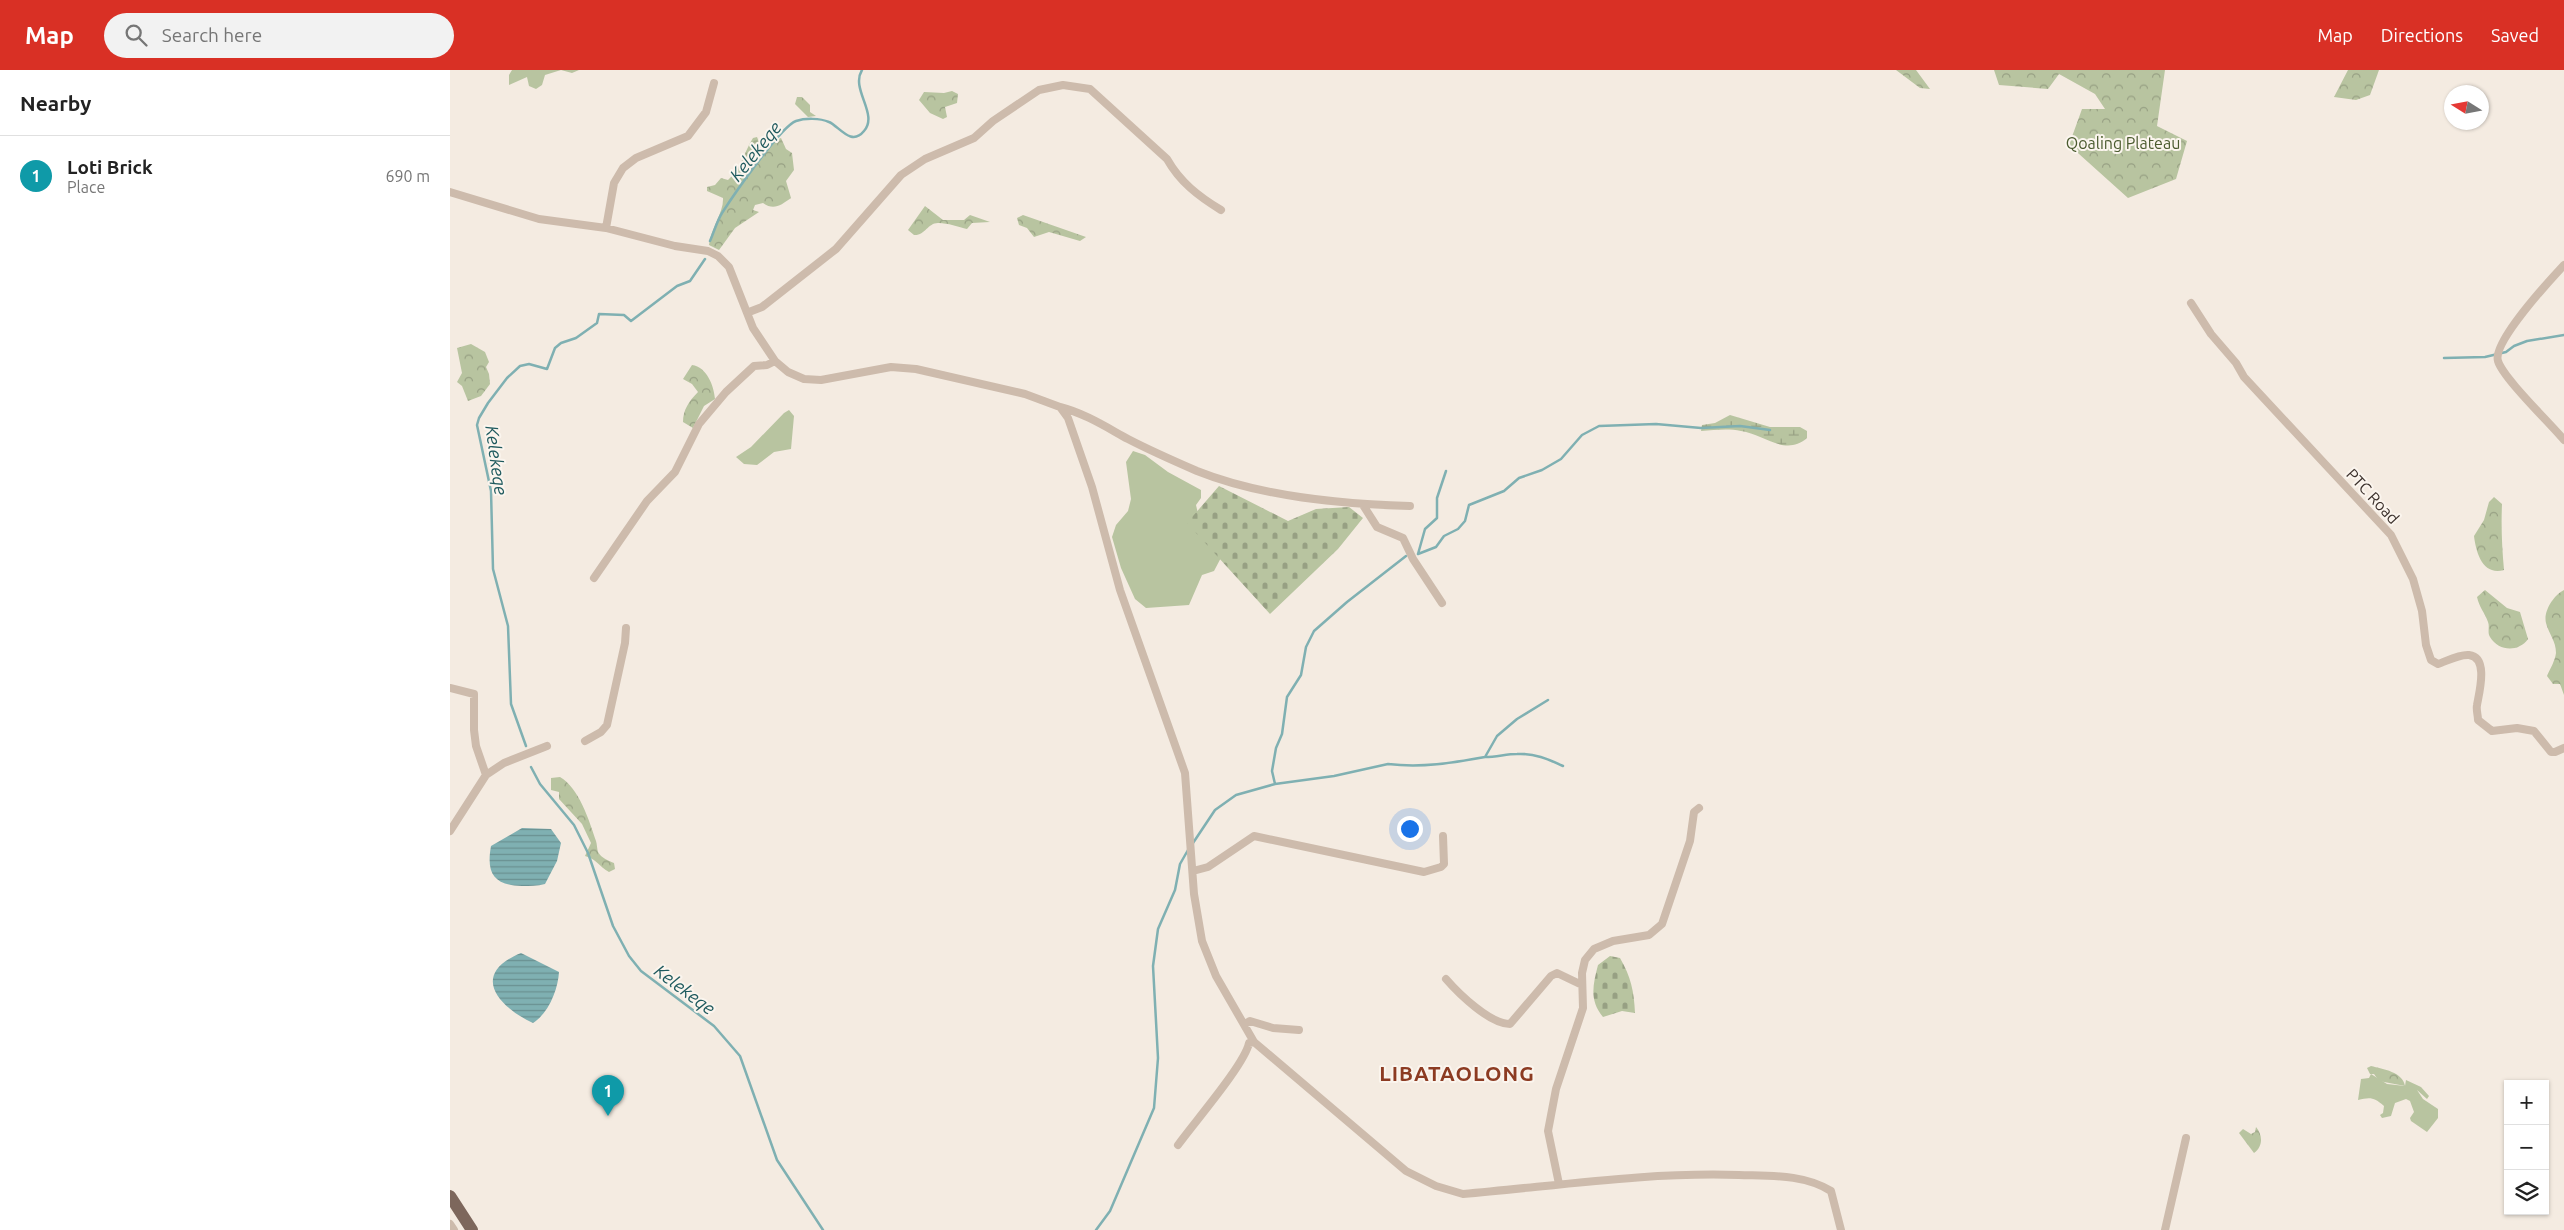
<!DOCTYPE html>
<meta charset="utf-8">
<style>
:root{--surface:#fff;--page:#f2f2f2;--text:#222;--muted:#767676;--line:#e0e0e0;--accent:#d93025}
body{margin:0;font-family:Ubuntu,sans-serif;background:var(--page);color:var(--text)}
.controls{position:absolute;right:15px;bottom:15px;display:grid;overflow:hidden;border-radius:0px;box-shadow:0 1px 4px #0004}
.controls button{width:45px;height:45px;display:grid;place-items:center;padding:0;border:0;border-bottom:1px solid var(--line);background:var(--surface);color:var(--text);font:25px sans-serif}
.compass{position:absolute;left:1994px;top:15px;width:45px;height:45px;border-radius:50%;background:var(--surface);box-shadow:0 1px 4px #0004;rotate:281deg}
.you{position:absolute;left:959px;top:758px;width:18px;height:18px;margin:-12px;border:4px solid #fff;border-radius:50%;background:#1a73e8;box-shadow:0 0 0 8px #1a73e833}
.badge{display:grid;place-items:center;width:32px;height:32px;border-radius:50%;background:var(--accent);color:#fff;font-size:16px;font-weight:700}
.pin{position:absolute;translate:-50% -41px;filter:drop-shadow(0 1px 2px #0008)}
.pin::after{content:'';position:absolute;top:26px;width:18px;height:15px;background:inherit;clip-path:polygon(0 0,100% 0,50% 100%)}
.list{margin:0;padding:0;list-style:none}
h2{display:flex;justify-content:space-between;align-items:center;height:65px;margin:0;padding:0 20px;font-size:21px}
h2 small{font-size:16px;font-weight:400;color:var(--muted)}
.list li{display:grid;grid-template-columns:32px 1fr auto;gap:15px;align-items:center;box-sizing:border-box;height:80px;padding:0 20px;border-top:1px solid var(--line)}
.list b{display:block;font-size:19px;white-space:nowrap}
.list p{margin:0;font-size:16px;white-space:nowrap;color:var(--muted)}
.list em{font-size:16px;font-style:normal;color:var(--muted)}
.icon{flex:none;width:28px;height:28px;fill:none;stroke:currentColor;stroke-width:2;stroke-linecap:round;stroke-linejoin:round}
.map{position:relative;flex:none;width:2114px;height:1160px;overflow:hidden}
header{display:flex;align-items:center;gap:30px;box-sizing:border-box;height:70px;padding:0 25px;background:var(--accent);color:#fff}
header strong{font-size:24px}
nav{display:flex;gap:28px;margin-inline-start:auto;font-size:18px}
.search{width:350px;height:45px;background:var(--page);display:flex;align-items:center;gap:12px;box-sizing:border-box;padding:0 18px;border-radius:28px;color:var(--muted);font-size:19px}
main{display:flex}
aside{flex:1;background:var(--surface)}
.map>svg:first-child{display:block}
.green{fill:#b8c4a0}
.forest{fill:url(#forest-crowns)}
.wetland{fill:url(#wetland-marsh)}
.cemetery{fill:url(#cemetery-stones)}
.water{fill:url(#water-rules)}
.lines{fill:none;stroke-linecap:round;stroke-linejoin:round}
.stream{stroke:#7fb0b2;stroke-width:2.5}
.street{stroke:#cdbbac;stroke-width:8}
.primary{stroke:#7d675c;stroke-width:12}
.labels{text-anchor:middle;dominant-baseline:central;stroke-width:4;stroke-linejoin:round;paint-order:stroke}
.park-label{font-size:16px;fill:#4a5a2e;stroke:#fbf5ee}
.street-label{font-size:16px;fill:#3b302b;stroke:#fbf5ee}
.water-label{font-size:18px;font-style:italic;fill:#1f5a5e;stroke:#fbf5ee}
.district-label{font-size:21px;font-weight:bold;letter-spacing:1px;fill:#8c3b22;stroke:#fbf5ee}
</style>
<header>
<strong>Map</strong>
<div class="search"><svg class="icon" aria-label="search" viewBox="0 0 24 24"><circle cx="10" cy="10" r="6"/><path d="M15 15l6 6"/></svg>Search here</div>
<nav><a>Map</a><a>Directions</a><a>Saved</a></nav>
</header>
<main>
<aside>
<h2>Nearby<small></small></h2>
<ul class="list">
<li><span class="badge" style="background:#0f9aa8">1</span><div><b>Loti Brick</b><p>Place</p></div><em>690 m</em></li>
</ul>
</aside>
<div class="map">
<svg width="2114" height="1160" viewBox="0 0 2114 1160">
<defs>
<pattern id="forest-crowns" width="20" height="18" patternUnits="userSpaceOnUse" patternTransform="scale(1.25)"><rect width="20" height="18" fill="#b8c4a0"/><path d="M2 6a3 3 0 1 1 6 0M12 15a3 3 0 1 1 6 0" fill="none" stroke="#97a083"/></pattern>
<pattern id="wetland-marsh" width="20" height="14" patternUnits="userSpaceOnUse" patternTransform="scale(1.25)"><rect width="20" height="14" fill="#b8c4a0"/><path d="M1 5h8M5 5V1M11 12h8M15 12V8" fill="none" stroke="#97a083"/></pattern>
<pattern id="cemetery-stones" width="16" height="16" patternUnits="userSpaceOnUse" patternTransform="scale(1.25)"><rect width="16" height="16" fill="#b8c4a0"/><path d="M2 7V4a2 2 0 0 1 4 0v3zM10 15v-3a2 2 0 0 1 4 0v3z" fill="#97a083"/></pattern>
<pattern id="water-rules" width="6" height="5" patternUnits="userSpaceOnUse" patternTransform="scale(1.25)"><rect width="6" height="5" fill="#7fb0b2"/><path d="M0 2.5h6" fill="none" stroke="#699091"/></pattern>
</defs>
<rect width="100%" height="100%" fill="#f4ebe1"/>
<path class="green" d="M62,0H129L122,3L111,0L95,5L92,15L86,19L79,16L77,7L59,15V5Z
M339,340L344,346L341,379L324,382L307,395L294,394L286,387L301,377L334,343Z
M683,381L695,385L718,402L751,420V428L746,435L749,448L774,482L764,501L752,505L739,535L696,538L685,529L671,498L662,467L666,455L678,441L681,429L676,392Z
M1921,1004L1937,1014L1955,1016L1956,1010L1971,1017L1979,1026L1977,1029L1967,1020L1973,1029L1988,1039V1048L1977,1062L1961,1051L1960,1048L1964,1042L1960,1031L1956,1029L1945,1033L1941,1046L1932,1048L1930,1045L1933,1043L1934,1036C1924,1027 1920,1027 1908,1030L1911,1009L1919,1008Z"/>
<path class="forest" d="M1446,0H1466L1480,19L1470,18Z
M1544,0H1715L1707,56L1737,71L1726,109L1678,128L1619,75L1632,39H1655L1645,24L1609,4L1598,19L1549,15Z
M1898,0H1929L1920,25L1906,30L1884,27Z
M502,21L508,24L507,33L495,37L497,47L493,49L480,43L469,30L474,22L494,23Z
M347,27H352L360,35V42L366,46L358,47L345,34Z
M307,67L309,72L319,73L331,68L336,79L342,83L344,100L336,111L341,128C331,135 324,141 313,133L305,135L303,140L309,142L285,158L269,180L259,175C261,158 274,142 273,128L257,121V117L265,115L271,108L278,110C291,99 294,82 303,68Z
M475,136L493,150H514L520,145L540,152L522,153L517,159C509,157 497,153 489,153C478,152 475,166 464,165L458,160Z
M573,145L636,167L630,171L599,162L584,167L577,158L569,155L567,148Z
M21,274L35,282L39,292L36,297L39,304L40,314L31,326L18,331L12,316L7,312L12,303L7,278Z
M242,295C257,297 264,316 265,329L254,336L243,358L233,352C233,340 239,331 248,322L242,314L233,309Z
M2044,427L2052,434C2051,457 2052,477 2054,500C2033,506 2026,483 2024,466L2034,450L2039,432Z
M2035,520L2057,538L2070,542L2078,569C2069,582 2049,582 2040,567C2037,562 2040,557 2038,552C2035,543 2029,537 2027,527Z
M2114,520V625L2110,614H2103L2097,606C2100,599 2105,591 2106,583C2106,571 2099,564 2096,553C2093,541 2104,525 2114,520Z
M110,707C129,718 139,750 146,771C147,774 147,779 148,782C151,788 159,791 164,793L165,799L159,802C148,796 148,790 135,786L141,773L132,754L109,729V722L101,720V708Z
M1921,996C1933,999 1953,1002 1955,1016L1929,1011L1924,1004H1920L1917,998Z
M1806,1057C1813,1065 1813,1077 1804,1083L1789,1063L1793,1059L1801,1064L1805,1062Z"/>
<path class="wetland" d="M1280,345L1320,357H1350L1357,361V368C1335,387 1314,364 1291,361C1278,358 1265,360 1251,361L1252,355L1265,353Z"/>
<path class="cemetery" d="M769,416L838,451L866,439L899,437L913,448L888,479L820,544L737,453Z
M1160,886L1170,888C1181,907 1184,921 1185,943L1172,941L1153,947C1139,930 1143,915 1148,895Z"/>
<path class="water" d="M72,758L101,759L111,773L107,791L95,814C87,816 80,816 72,816C44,815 36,804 41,776Z
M71,883L109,902C108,919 99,943 83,953C47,936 20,904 71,883Z"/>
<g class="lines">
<path class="stream" d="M260,171C264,162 267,151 272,143C283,126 330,57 346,51C355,48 370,48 379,52C389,56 401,77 414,61C429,44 400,19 412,0
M1994,288L2035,287L2056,282L2064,276L2077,271L2114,265
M968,484L986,477L994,466L1008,459L1015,451L1019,435L1054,421L1069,408L1092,400L1111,389L1132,365L1149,356L1206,354L1251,358L1290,356L1320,360
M968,484L975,459L987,448V428L996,401
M76,676L61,634L58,556L43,499L41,421L27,355L29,348L38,333L57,308L70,296L79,294L97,299L105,278L111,273L126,268L147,253L149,244L174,245L181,251L227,216L240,211L255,189
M1035,687C1047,687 1056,684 1067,684C1084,683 1098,689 1113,696
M81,697L90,714L124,755L138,783L163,856L179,886L191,901L264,956L290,986L327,1090L373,1160
M825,714L822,701L826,678L832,664L837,627L851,605L856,577L864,561L897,532L956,486
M743,773L765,740L786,725L825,714L884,706L938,694C972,698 1002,693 1035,687L1047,666L1067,649L1098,630
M646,1160L660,1141L704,1038L708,988L703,896L708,859L725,820L730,794L738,780"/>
<path class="street" d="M0,122L89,149L156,158L225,176L258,181L268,186L279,197L303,258L325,291L338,302L354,309L371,310L441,297L466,299L575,324L610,337L618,348L642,417L670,520L735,703L744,824L752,871L766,906L804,972L956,1101L986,1116L1013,1124C1106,1116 1196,1102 1289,1105C1321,1106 1354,1104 1381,1121L1391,1160
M156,158L164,113L173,98L186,88L238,66L256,42L264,13
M2114,195C2100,210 2042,273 2048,291C2053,308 2100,353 2114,370
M1741,233L1761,264L1786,293L1794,307L1941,465L1963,509L1972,541L1976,575L1981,590L1988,594C1997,591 2009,584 2019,585C2039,587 2029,623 2027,635C2026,640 2028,645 2028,650L2042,661L2067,658L2084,661L2101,682H2105L2114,678
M299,242L312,237L386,179L451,105L475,89L524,68L543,51L589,20L613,15L640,19L717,89C730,112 748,126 771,140
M610,337C634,343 656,357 678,369C701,381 724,391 747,401C812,427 891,434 960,436
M913,435L927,457L953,468L963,489L992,533
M144,508L197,431L225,402L249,354L276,322L304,296L317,295L325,291
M0,618L24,624V660L26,676L36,705
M135,671L151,662L157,655L175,573L176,558
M0,761L36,705L54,693L97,676
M743,801L758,797L804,766L974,802L991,797L994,794L993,766
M996,909C1009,924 1040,954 1060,954L1101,906L1107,903L1132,915
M795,954L800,951L823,958L849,960
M728,1075C743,1054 795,994 799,973L804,972
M1109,1114L1098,1061L1106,1019L1133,938L1132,903L1135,890L1144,879L1163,871L1199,865L1212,854L1240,771L1244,742L1249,738
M0,1154L4,1160
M1715,1160L1736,1068"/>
<path class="primary" d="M0,1126L22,1160"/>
</g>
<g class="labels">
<g class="park-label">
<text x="1673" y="73">Qoaling Plateau</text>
</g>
<g class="street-label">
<text transform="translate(1923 426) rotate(47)">PTC Road</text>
</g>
<g class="water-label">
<text transform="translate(305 81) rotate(-51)">Kelekeqe</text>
<text transform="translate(47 390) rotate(82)">Kelekeqe</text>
<text transform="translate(235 919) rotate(37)">Kelekeqe</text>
</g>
<g class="district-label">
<text x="1007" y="1003">LIBATAOLONG</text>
</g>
</g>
</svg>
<div class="controls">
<button>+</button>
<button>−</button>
<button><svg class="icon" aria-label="layers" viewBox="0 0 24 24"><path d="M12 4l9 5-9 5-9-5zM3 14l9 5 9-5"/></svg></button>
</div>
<svg class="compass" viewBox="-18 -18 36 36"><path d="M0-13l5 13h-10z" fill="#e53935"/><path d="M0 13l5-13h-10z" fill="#767676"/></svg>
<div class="you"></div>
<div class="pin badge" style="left:158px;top:1046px;background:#0f9aa8">1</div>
</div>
</main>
